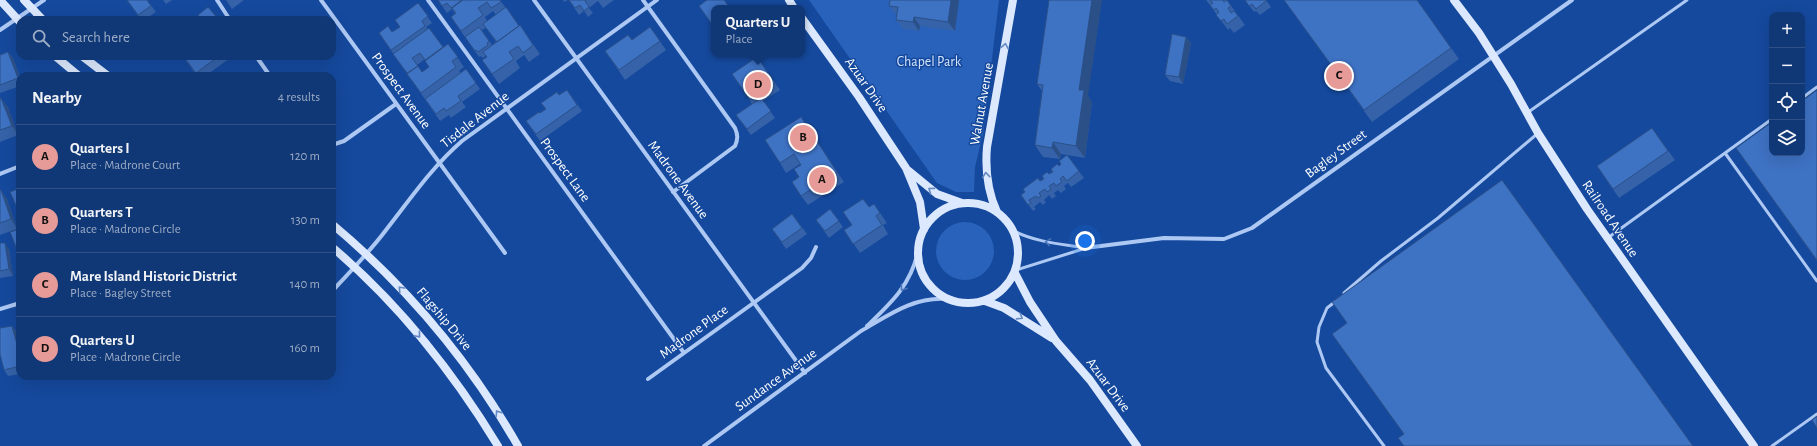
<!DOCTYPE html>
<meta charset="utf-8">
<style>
:root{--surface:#103776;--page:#1e427e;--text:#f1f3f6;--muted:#9cacc5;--line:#305188;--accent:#e69b98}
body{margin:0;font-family:"Alegreya Sans",sans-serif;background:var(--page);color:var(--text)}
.controls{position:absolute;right:12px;top:12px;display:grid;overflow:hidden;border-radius:8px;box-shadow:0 4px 16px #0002}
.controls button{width:36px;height:36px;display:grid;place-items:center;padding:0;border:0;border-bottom:1px solid var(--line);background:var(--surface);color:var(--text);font:20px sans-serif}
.you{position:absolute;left:1085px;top:241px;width:14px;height:14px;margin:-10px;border:3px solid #fff;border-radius:50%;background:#1a73e8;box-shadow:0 0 0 6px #1a73e833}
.badge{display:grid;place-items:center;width:26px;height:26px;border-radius:50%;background:var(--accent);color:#111;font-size:13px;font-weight:700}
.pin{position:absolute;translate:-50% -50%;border:2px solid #fff;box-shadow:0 1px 4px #0006}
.popup{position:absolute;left:711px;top:5px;width:94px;height:52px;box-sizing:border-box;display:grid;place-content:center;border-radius:8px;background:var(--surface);filter:drop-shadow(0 1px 3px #0005);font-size:13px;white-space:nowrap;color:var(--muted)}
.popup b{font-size:15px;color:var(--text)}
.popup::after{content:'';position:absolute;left:50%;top:100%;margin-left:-8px;border:8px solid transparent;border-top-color:var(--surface)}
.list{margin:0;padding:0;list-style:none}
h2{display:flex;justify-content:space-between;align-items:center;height:52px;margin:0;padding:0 16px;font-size:17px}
h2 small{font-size:13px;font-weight:400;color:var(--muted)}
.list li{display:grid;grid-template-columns:26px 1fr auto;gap:12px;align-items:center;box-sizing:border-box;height:64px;padding:0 16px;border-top:1px solid var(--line)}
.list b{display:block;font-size:15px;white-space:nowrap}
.list p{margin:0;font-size:13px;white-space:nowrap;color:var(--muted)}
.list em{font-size:13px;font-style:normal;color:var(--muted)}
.icon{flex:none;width:22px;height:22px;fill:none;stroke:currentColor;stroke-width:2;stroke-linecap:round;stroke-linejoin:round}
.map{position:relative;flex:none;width:1817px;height:446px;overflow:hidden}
.search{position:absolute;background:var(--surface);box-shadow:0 4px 16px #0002;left:16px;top:16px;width:320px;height:44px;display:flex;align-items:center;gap:10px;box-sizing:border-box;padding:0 14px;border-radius:12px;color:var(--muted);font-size:15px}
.panel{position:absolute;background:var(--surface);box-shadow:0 4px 16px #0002;left:16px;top:72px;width:320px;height:308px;border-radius:12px}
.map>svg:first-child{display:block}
.green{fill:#2862ba}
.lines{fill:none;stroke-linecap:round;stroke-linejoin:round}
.lane{stroke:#acc8f3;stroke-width:3}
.street{stroke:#acc8f3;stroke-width:4}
.secondary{stroke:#dbe8fd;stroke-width:8}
.wall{fill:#3562a8;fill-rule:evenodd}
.shaded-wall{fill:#2b5088}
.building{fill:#3e72c3;stroke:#2b5088}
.oneway{stroke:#6489c3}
.oneway2{stroke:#4a75bb}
.labels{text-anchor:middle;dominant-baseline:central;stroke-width:3;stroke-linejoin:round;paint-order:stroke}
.park-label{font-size:14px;fill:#d4e4fd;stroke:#15499d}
.street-label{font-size:14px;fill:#fff;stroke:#15499d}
</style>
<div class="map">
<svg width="1817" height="446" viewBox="0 0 1817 446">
<rect width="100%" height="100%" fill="#15499d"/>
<path class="green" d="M809,0H999L983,134L975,167L974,192H956L937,183Z
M936 251a29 29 0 1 1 58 0a29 29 0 1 1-58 0Z"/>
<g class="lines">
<path class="lane" d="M1802,98L1817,87
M1527,113L1687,0
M1725,153L1817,281
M1014,231C1035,242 1061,244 1085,248
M1609,237L1772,119
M1016,270L1083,249
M1344,293L1381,261L1438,218L1537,134
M1336,301L1327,308L1319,327L1317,342L1326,368L1384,446
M1772,446L1817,414"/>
<path class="street" d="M217,0L230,20
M321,0L505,253
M428,0L684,353
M534,0L805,373
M643,0L735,128C738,135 738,139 735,146L673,192
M0,30L44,0
M256,56L270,76
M332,145L344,141L396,104
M0,174L20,166
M1085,248L1164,238L1224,239L1252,228L1572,0
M335,288C353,269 371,250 386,230C411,198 432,167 462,141L657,0
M0,309L20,303
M867,326C891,303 910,286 918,252
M648,379L802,268L811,258L816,247
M704,446L861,331C889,315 913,297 946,299"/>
<path class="secondary" d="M0,0L20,22
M24,0L43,20
M789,0L794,8
M1454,0L1479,33L1511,84L1538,133L1587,209L1754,446
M802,18L859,97L906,168L920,202L924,229
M55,56L79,76
M82,56L108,76
M909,171L937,194L962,203
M918 253a50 50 0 1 1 100 0a50 50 0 1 1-100 0Z
M997,212C987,190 985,170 987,147L1013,0
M332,224C406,286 470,362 518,446
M332,247C398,303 453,372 498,446
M1015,273L1030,302L1056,341L1090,380L1137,446
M985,301L1004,308L1052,338"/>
</g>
<path class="wall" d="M127,0H147L156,12L144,20H141Z
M163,0H172L166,4Z
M226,0H244L232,9Z
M438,0H500L519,26L520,25L540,54L529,62L524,55L516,61L520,68L499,84L482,60L487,57L486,56L482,58L481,56L479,57L451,17L455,14L452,9L447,13ZM493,11L496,15L487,21L485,17ZM486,28L496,42L492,45L482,30Z
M563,0H568L564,2Z
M569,0H614L603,8L598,1L589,8L593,13L588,17L584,11L579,15Z
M890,0H959L955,31L920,26L919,31L903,29L896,20L897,15H896L889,6Z
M1049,0L1088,96L1092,102L1085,158L1067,155L1084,178L1071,187L1068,183L1064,186L1066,189L1061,193L1058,190L1054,193L1056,196L1052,199L1049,195L1044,200L1046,202L1043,205L1040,202L1034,207L1036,209L1033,211L1021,195L1040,181L1061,164L1067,155L1061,154L1060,159L1043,157L1035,145L1042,91L1037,84Z
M1206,0H1227L1245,25L1234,33L1230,28L1228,30Z
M1245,0H1266L1271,7L1260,15L1256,11L1254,12Z
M1284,0H1417L1459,59L1372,122Z
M418,3L432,23L426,27L428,29L429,28L443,47L448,44L464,67L459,71L461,73L466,69L480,89L462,102L466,107L451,118L449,115L440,121L379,33L392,32L400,27ZM425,59L429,67L422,72L417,65Z
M650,27L666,50L625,80L605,51L632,40Z
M1186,37L1191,43L1183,84L1170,81L1165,75Z
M8,52L13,58L20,77V86L0,93V55Z
M177,56H233L205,76H197L184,58L180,60Z
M757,57L780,90L763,101L775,118L751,135L736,115L752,104L732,74Z
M567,90L582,111L540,141L526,121L546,109L559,95Z
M1817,90V261L1736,148Z
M0,98L8,107L18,135L0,142Z
M801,117L844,182L808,205L801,196L799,177L801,165L800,164L786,173L780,163Z
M1652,128L1675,160L1619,198L1597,166Z
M0,190L7,199L17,229L0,235Z
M874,204L887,223L883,225L888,234L860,253L844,230L852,225L869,207Z
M830,209L843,227L829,238L816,220Z
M792,214L807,234L786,249L772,229Z
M0,243L9,249L13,276L0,278Z
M12,326L17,332L20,345V374L8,376L4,370Z"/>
<path class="shaded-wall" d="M951,0H959L955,31L948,22Z
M1092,0H1102L1088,96L1092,102L1085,158L1076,146L1079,90Z
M914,17L920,26L919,31L913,22Z
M1186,37L1191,43L1183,84L1179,77Z
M8,52L13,58L20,77V81L18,78Z
M1,98L8,107L18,135L12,126Z
M801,117L808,126L844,182L837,172Z
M1053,142L1061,154L1060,159L1052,148Z
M1,190L7,199L17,229L11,219Z
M5,243L9,249L13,276L9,269Z
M12,326L17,332L20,345V351L18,348Z"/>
<path class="building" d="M127,0H147L151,6L138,15Z
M438,0H462L451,8L447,3L442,6Z
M463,0H500L501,2L491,8L487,2L478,8L483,15L461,31L451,17L456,13L452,8Z
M569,0H586L585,1L589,7L584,11L580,5L575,8Z
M707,0H724L730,8H714V27L699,6Z
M890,0H951L948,22L914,17L913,22L896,20L898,7L889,6Z
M1049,0H1092L1079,90H1084L1076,146L1053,142L1052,148L1035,145L1043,85L1037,84Z
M1210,0H1223L1224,2L1227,0L1231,6L1228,8L1231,13L1234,11L1238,16L1227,24L1224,19L1221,21L1216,15L1219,12L1216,8L1214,10L1210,5L1213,3Z
M1245,0H1266V1L1256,9L1252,4L1249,6Z
M1284,0H1417L1451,48L1364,110Z
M418,3L428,16L422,21L425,26L391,50L379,33L388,26L392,32L400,27L395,20Z
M208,7L219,20H198L197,18L199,16L198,15Z
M506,7L519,26L497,42L483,24Z
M189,16L191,20H183Z
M520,25L533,45L523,53L518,46L509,52L514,59L492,74L482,60L487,57L483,52Z
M479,27L489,41L487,43L488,45L478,52L476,50L475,51L465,37Z
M650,27L660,41L619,70L605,51L628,35L632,40Z
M429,28L443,47L425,60L420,53L412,58L418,66L407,73L393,54Z
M1172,34L1186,37L1179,77L1165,75Z
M448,44L458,57L452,61L456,67L421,93L407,74L418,66L422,72L429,67L425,61Z
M8,52L18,78L0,85V55Z
M183,56H219L196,73Z
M757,57L775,83L750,100L732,74Z
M466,69L476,83L458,96L461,101L446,111L444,108L436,114L425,99Z
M567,90L577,105L536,134L526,121L539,112L540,113L546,109L541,103L557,92L559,95Z
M1817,90V260L1736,148L1772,122V153H1802V101Z
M0,98H1L12,126L0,130Z
M761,98L771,111L747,129L736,115Z
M20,101V106L18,102Z
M801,117L837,172L801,196L792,182L799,177L794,169L801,165L794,154L780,163L765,140Z
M1652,128L1668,151L1613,189L1597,166Z
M1067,155L1079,171L1067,181L1063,176L1060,179L1062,182L1056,186L1054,183L1049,186L1051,189L1047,192L1045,189L1039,193L1041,196L1038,198L1036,196L1029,200L1031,203L1028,205L1021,195L1025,192L1023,189L1038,178L1040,181L1044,179L1042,176L1047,172L1049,174L1053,172L1051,169L1057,164L1059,166L1061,164L1059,161Z
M1502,180L1693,446H1404L1398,438L1404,434L1332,334L1347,323L1332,302Z
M20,188V209L18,210L10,192Z
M0,190H1L11,219L0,223Z
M863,199L869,207L874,204L880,213L876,216L882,225L853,244L844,230L852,225L843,212Z
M830,209L839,221L825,231L816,220Z
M792,214L802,228L782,242L772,229Z
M20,229V257L10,232Z
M0,243H5L9,269L0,271Z
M12,326L18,348L20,347V366L4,370L0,354V328Z
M1817,416V428L1812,420Z"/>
<defs><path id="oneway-chevron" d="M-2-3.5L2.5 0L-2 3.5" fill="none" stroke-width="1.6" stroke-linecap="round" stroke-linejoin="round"/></defs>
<g class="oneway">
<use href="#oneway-chevron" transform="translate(1005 46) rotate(-80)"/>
<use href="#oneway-chevron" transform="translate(986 175) rotate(-96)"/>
<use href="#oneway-chevron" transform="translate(931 190) rotate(-144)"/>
<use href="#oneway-chevron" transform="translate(401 289) rotate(-133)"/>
<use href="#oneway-chevron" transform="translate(1020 317) rotate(32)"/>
<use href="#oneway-chevron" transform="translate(418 335) rotate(49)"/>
<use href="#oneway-chevron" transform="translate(498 413) rotate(-123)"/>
</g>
<g class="oneway2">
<use href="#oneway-chevron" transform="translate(1048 242) rotate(-171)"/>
<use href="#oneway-chevron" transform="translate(903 288) rotate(126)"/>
</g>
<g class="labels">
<g class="park-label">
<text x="929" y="62">Chapel Park</text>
</g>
<g class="street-label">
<text transform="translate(866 85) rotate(55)">Azuar Drive</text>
<text transform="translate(401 91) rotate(54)">Prospect Avenue</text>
<text transform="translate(982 104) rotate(-80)">Walnut Avenue</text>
<text transform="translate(475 120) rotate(-38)">Tisdale Avenue</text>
<text transform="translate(1336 154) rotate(-36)">Bagley Street</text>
<text transform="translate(565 170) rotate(54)">Prospect Lane</text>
<text transform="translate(678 180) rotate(54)">Madrone Avenue</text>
<text transform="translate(1610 219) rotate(56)">Railroad Avenue</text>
<text transform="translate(444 319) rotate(50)">Flagship Drive</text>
<text transform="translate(694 332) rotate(-36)">Madrone Place</text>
<text transform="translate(776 380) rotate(-36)">Sundance Avenue</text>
<text transform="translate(1108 385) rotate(53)">Azuar Drive</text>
</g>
</g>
</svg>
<div class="controls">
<button>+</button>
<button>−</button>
<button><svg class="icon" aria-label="locate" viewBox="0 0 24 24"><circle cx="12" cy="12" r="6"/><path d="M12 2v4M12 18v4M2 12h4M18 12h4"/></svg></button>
<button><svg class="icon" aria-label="layers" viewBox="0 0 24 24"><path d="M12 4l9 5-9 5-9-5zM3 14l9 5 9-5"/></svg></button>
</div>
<div class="you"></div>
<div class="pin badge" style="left:822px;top:180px">A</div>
<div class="pin badge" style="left:803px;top:138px">B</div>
<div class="pin badge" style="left:1339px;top:76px">C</div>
<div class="pin badge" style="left:758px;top:85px">D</div>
<div class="popup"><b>Quarters U</b>Place</div>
<div class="search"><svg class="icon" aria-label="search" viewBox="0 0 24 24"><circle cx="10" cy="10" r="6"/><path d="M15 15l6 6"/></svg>Search here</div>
<section class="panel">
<h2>Nearby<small>4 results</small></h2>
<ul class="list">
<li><span class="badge">A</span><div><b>Quarters I</b><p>Place · Madrone Court</p></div><em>120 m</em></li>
<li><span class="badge">B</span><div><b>Quarters T</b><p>Place · Madrone Circle</p></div><em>130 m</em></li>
<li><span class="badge">C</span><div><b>Mare Island Historic District</b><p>Place · Bagley Street</p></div><em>140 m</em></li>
<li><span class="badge">D</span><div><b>Quarters U</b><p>Place · Madrone Circle</p></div><em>160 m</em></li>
</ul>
</section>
</div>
